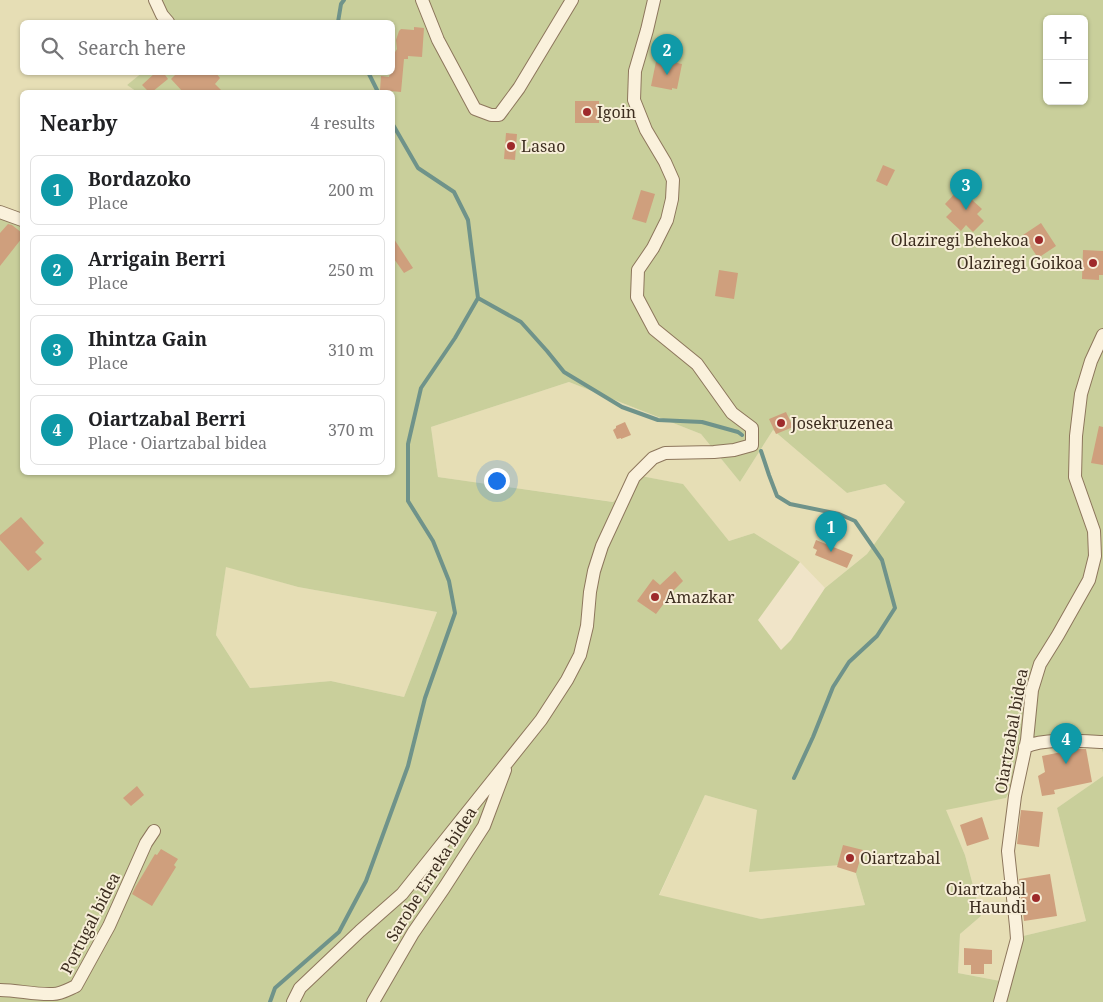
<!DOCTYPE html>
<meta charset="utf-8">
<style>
:root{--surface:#fff;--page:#f6f6f6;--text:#202124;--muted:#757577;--line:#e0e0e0;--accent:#9e2a2b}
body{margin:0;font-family:"Noto Serif",serif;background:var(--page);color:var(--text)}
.controls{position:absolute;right:15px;top:15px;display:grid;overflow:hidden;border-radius:8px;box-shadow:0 1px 4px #0004}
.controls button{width:45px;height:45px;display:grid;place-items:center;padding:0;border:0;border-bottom:1px solid var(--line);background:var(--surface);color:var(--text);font:25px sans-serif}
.you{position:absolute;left:496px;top:480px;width:18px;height:18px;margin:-12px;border:4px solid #fff;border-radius:50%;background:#1a73e8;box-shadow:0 0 0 8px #1a73e833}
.badge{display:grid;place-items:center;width:32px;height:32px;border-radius:50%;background:var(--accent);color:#fff;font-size:16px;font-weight:700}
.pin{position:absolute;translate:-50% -41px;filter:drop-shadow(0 1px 2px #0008)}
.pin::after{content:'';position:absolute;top:26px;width:18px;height:15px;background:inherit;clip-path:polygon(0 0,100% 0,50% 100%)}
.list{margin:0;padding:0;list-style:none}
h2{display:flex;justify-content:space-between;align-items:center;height:65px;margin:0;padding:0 20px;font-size:21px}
h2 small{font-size:16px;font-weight:400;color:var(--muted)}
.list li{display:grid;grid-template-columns:32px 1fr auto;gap:15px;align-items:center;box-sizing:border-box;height:70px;margin:0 10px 10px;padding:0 10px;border:1px solid var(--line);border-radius:8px}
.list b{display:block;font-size:19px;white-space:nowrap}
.list p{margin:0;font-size:16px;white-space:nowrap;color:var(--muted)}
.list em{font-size:16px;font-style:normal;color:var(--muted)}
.icon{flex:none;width:28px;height:28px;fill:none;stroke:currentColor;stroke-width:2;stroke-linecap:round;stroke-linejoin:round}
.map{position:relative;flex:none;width:1103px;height:1002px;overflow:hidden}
.search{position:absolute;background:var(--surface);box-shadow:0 1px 4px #0004;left:20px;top:20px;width:375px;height:55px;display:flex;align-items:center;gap:12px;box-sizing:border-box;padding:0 18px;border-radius:8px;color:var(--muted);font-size:19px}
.panel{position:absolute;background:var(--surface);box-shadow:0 1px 4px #0004;left:20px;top:90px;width:375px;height:385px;border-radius:8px}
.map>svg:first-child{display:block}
.farmland{fill:#e6deb5}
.green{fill:#c9cf9b;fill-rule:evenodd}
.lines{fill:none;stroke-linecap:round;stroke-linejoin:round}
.stream{stroke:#6f938a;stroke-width:4}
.building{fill:#cf9f7d}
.minor-casing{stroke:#8d765c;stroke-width:14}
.minor{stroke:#faf1dc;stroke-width:12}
.poi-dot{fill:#9e2a2b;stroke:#f7eed8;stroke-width:2}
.labels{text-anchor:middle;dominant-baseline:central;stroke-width:4;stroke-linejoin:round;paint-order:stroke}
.poi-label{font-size:16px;fill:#3d2e20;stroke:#f7eed8;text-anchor:start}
.street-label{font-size:16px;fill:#3d2e20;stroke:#f7eed8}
</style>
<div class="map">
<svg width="1103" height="1002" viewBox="0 0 1103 1002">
<rect width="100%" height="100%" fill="#f0e4c8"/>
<path class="farmland" d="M0,0H160V4L175,22H22V72L143,73L127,85L137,92H22V218L0,210Z
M569,382L701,434L740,482L773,430L847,493L885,484L905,502L867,554L825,588L800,562L754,533L729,541L682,484L641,476L614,502L438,477L431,427Z
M226,566L298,587L437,612L404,697L331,681L250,688L216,635Z
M1038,740H1099L1103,753V776L1057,808L1086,921L1023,936L1011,983L958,973L960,934L981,916L965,855L945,809L1006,798Z
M705,795L757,810L853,864L865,905L761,919L659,896Z"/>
<path class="green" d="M160,0H1103V753L1099,740H1038L1006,798L946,810L965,855L981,916L960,934L958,973L1011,983L1023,936L1086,921L1057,808L1103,776V1002H0V210L22,218V472H392V92H137L127,85L143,72H392V22H175L160,4ZM1047,19H1084V101H1047ZM569,382L701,434L740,482L773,430L847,493L885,484L905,502L867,554L825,588L791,640L781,650L758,620L800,562L754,533L729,541L683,484L641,476L613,502L438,477L431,427ZM226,567L298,587L437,612L404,697L331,681L250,688L216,635ZM705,795L757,810L749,872L853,864L865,905L761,919L659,895Z"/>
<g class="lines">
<path class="stream" d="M338,22L341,4L344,0
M368,72L378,92
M478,298L521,322L547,351L564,372L622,407L658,420L702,422L738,432L742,435
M761,451L769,475L777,496L790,504L839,514L855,521L882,560L895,608L877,636L849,662L833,687L813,737L794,778
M270,1002L275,988L339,932L366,881L408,766L425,698L455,613L449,581L433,541L408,501V444L421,388L455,338L478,298L472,252L468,220L454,192L418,168L392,123"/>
</g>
<path class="building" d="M414,27L424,28L422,57L408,56V59H404L401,92L380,90L381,76L389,77L390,72H392V57L397,49L396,40L399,31L401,29L414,30Z
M657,57L678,61L677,63L682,64L677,89L672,88V90L651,86Z
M156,72H163L168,79L152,92H149L142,85Z
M178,72H215L220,78L215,84L223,92H183L171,79Z
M575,101H599V123H575Z
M506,133L517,134L515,160L504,159Z
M883,165L895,170L887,186L876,181Z
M641,190L655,194L646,223L632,219Z
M958,190L969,199L970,198L982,209L977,214L984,221L973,232L966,225L961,231L946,217L952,211L945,204Z
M1041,223L1056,246L1038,258L1023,235Z
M8,224L12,225L22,233V238L0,266V233Z
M392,236L413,268L404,273L392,256Z
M1083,250L1103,251V275H1099V280L1082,279Z
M719,270L738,273L734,299L715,296Z
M786,412L793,427L776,434L769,419Z
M625,422L631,435L621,439V438L617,439L613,430L616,428V426Z
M1099,426L1103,427V465L1091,463Z
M21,517L44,543L35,552L42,559L28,571L0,540V535Z
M816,540L853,555L847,568L815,555L817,550L813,548Z
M675,571L683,581L674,590L656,614L637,601L653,579L660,585Z
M1076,749H1086L1092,782L1054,790L1055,794L1042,796L1038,776L1045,772L1042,756Z
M137,786L144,795L131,806L123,798Z
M1021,810L1043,812L1039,847L1017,844Z
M982,817L989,839L967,846L960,825Z
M843,845L863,850L856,873L837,867Z
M161,849L178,859L174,865L176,867L152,906L132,894L136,886L155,854L157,855Z
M1050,874L1057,916L1024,921L1019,879Z
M964,948L992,950V964H984V974H971V965H964Z"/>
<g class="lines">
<g class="minor-casing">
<path id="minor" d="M155,0L162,15L168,22
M422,0L438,40L475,109L491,115H499L519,88L572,0
M0,212L22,220
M1025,747C1045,738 1081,741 1103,742
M0,990C18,990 35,995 53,994C61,994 69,989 76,986L109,926L146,843L154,831
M293,1002L300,988L360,931L402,894L541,720L567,680L580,655L587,626L590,592L594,571L602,546L634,477L653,458L665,453L714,452L734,450L752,445V428L732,413L697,364L654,329L637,297L638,270L653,248L667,220L672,199L673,180L665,162L646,130L634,100L635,71L647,30L654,0
M373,1002L413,933L444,888L484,826L505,770
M1000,1002L1017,939L1016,926L1008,851L1015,796L1027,740L1032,690L1040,664L1058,635L1089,580L1095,556L1094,531L1075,477L1076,436L1081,394L1091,361L1103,335"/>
</g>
<use href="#minor" class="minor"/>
</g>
<g class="poi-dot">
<circle cx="587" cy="112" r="5"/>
<circle cx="511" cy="146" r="5"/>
<circle cx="1039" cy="240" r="5"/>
<circle cx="1093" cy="263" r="5"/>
<circle cx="781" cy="423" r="5"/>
<circle cx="655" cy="597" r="5"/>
<circle cx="850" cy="858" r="5"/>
<circle cx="1036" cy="898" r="5"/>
</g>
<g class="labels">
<g class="poi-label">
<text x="597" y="112">Igoin</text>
<text x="521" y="146">Lasao</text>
<text x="1029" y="240" text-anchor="end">Olaziregi Behekoa</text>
<text x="1083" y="263" text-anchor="end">Olaziregi Goikoa</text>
<text x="791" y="423">Josekruzenea</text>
<text x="665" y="597">Amazkar</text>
<text x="860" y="858">Oiartzabal</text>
<text x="1026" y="889" text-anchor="end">Oiartzabal<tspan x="1026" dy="18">Haundi</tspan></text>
</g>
<g class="street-label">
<text transform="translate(1011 731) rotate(-80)">Oiartzabal bidea</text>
<text transform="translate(431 874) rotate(-58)">Sarobe Erreka bidea</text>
<text transform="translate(90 923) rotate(-63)">Portugal bidea</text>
</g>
</g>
</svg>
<div class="controls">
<button>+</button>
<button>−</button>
</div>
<div class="you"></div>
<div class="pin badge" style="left:831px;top:552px;background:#0f9aa8">1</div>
<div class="pin badge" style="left:667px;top:75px;background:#0f9aa8">2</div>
<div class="pin badge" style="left:966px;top:210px;background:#0f9aa8">3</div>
<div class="pin badge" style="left:1066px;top:764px;background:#0f9aa8">4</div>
<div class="search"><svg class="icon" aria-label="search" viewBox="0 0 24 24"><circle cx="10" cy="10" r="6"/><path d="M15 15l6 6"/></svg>Search here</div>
<section class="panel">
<h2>Nearby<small>4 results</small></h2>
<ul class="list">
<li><span class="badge" style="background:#0f9aa8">1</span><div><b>Bordazoko</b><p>Place</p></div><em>200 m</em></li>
<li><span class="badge" style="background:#0f9aa8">2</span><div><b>Arrigain Berri</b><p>Place</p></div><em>250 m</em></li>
<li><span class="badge" style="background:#0f9aa8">3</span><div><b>Ihintza Gain</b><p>Place</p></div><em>310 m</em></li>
<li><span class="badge" style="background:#0f9aa8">4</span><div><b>Oiartzabal Berri</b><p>Place · Oiartzabal bidea</p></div><em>370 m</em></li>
</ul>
</section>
</div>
